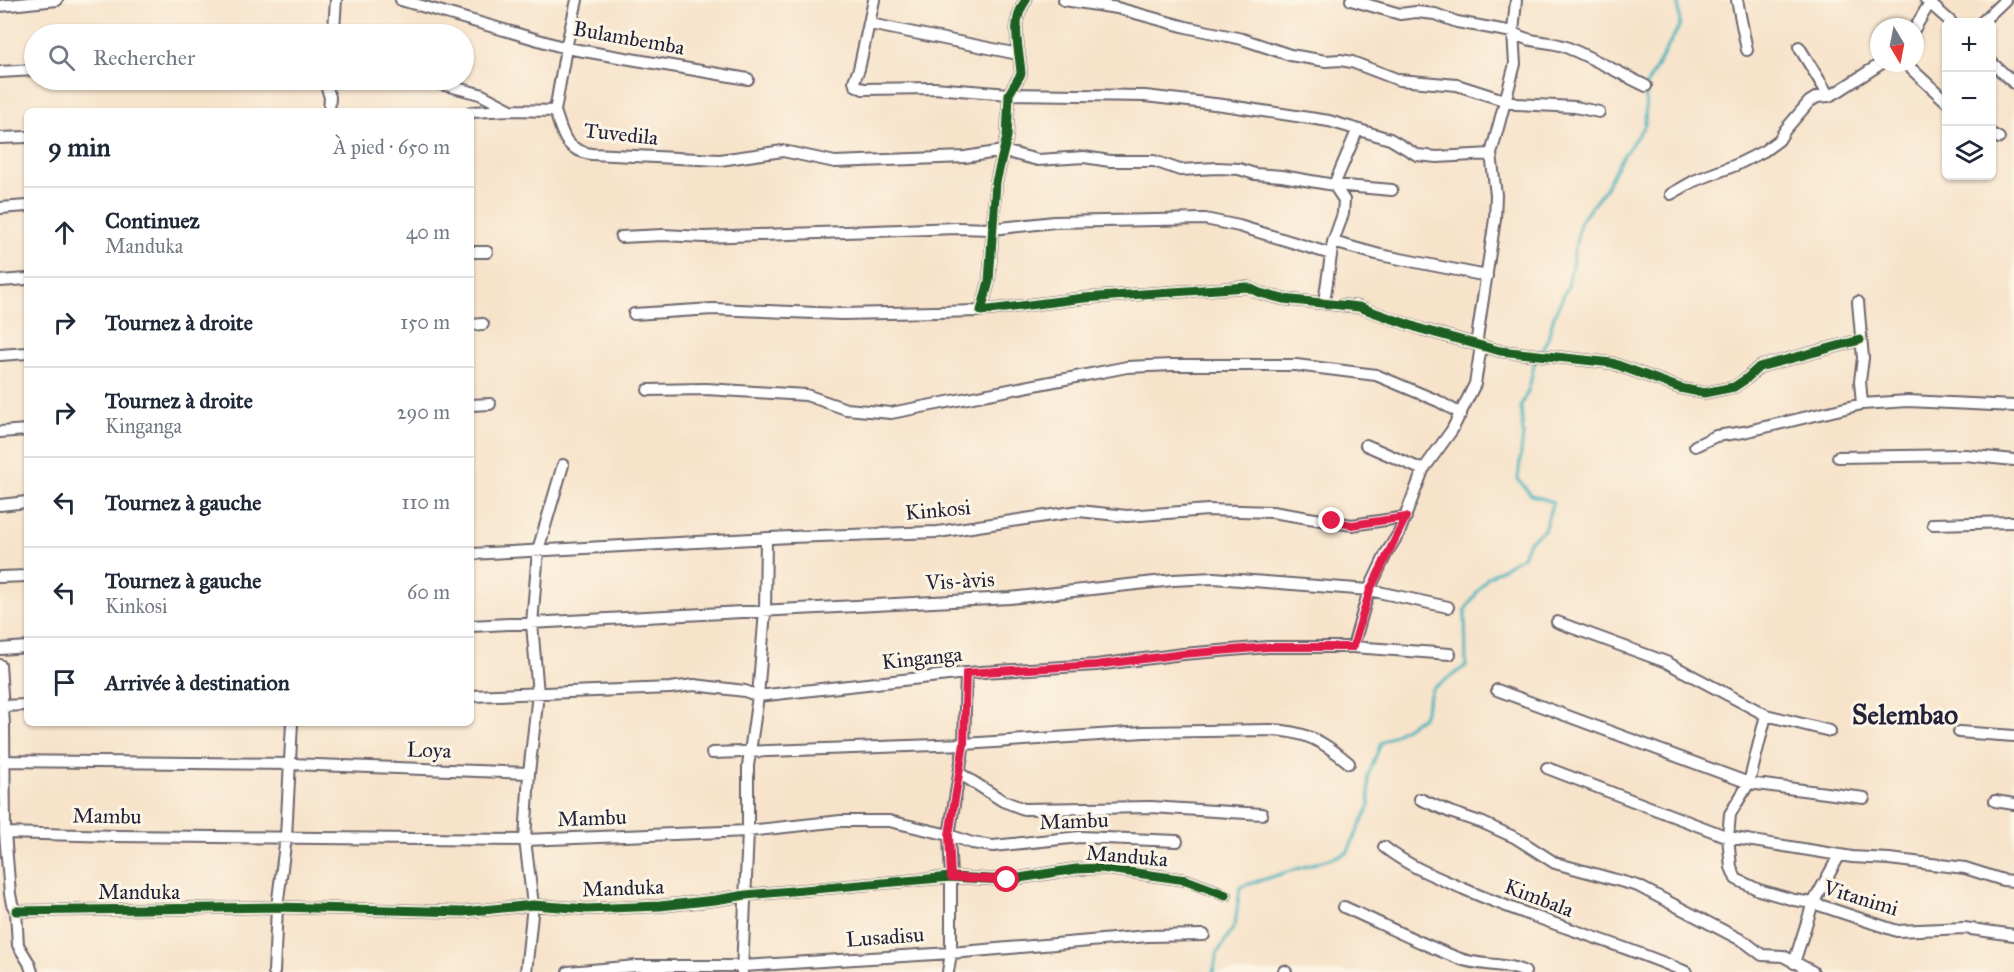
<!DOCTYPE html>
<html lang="fr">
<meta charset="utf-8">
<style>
:root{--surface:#fff;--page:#f2f2f3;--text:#1f2937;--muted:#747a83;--line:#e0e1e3}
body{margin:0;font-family:"IM FELL Great Primer",serif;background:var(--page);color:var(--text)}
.controls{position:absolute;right:18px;top:18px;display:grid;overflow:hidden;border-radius:9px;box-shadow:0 2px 4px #0004}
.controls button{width:54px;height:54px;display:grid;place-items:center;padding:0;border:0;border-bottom:2px solid var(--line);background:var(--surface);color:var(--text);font:30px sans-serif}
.compass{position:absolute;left:1870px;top:18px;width:54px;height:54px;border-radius:50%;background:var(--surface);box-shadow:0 2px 4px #0004;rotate:170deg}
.stop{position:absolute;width:18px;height:18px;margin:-14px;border:4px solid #e11d48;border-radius:50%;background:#fff}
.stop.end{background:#e11d48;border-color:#fff;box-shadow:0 2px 6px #0008}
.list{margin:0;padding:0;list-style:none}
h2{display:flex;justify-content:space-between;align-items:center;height:78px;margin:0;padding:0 24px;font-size:26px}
h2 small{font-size:20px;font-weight:400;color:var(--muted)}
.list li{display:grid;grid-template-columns:39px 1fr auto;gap:18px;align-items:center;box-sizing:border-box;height:90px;padding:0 24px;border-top:2px solid var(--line)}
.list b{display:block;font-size:22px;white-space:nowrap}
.list p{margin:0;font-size:20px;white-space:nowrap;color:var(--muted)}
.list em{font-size:20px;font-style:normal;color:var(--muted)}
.icon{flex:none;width:33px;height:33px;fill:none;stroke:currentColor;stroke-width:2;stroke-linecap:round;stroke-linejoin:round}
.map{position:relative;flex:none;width:2014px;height:972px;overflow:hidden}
.search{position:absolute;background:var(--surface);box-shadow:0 2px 4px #0004;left:24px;top:24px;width:450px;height:66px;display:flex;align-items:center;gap:15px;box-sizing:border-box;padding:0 21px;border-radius:33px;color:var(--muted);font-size:22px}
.panel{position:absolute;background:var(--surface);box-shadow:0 2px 4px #0004;left:24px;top:108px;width:450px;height:618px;border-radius:9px}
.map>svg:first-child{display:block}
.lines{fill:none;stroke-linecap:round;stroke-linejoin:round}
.stream{stroke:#42b2bc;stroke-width:3}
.minor-casing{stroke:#6d666d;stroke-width:14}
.minor{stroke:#fff;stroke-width:10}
.cycleway-casing{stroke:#fcf5e5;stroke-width:13}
.cycleway{stroke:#1b5e20;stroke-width:9}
.route{stroke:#e11d48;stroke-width:8}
.labels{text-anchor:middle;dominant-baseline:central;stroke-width:6;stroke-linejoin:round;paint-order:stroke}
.street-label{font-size:21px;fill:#22223b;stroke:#fcf5e5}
.district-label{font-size:27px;font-weight:bold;fill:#22223b;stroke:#fcf5e5}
</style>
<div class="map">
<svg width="2014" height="972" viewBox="0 0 2014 972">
<rect width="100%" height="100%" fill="#fcf5e5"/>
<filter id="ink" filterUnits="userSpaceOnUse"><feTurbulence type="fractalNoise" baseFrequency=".0167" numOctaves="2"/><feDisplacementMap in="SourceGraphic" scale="12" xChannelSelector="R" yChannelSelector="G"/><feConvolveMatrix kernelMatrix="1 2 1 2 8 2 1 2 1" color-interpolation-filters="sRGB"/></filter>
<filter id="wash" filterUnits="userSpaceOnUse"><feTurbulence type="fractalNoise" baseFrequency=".008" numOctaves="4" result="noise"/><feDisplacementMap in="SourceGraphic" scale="24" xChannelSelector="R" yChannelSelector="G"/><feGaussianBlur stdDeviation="1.35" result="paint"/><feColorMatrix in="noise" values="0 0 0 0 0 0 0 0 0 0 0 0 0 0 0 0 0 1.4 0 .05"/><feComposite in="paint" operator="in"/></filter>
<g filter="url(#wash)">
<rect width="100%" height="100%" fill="#f7e3ca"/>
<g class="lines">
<path class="stream" d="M1213,972L1218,952L1235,925L1240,887L1347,853L1370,805L1368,776L1381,743L1423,717L1432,689L1466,666L1465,610L1487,578L1523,556L1529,541L1544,530L1553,502L1531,495L1518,479L1523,435L1521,405L1529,389L1534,365L1548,338L1554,316L1568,286L1580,222L1605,189L1620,160L1645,125L1646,86L1680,25L1678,0"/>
</g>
</g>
<g filter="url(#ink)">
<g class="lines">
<g class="minor-casing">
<path id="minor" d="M401,0L566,48L748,79
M874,0L859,69L854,81L855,85L863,89L934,88L1009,94L1145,96L1223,105L1329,121L1390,139L1417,155L1437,157L1491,154
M1026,0C1009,23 1020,49 1021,74L1009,94L1007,137L996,182L989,281L981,311L1084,298L1247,287L1260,293L1283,299L1359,307L1421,329L1500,351L1612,363L1680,388L1704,393L1734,387L1746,379L1759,367L1860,340
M1064,0L1117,8L1186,27L1242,39L1290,55L1326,61L1340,60L1352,62L1399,80L1457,85L1516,104L1575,107L1599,112
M1351,0L1400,14L1416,12L1435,14L1457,22L1513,32C1529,44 1548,40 1566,47C1593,58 1619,73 1646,86
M1737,0L1747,50
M1926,0L1951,22
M0,6L57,0
M1982,22L2005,0
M870,24L1018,54
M1915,28L1929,4
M329,34L334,29L336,0
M1799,47L1829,96
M1905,63L1946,101
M1992,63L2014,83
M0,72L34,70
M324,80L330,97L329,111
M425,80L480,94L509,109
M555,111L566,48L577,0
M471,112L511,110L555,111C563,135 564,149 591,154L720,160L783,151L835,162L965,157L1003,151L1038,160L1084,157L1110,161H1154L1180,170L1217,168L1239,169L1255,174L1282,176L1334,185L1392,190
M1992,134L1999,138
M0,138L27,137
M1671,194L1694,181L1736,165L1764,151L1779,140L1785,130L1809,102L1817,97L1829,96L1837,92L1882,63
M0,208L27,206
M621,237L663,235L704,237L957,228L993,229L1054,222L1205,219L1239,226L1331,254
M1333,242L1380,255L1487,276
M471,252H487
M0,281L27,279
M1324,302L1333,242L1343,214L1344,200L1334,185L1357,131
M1858,302L1863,358L1860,381L1862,404
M634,314L713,309L842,314L981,311
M471,325L483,324
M1476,345L1495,219L1496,195L1491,154L1515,64L1513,32L1516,0
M0,355L27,353
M648,390L706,389L806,395L846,409L891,413L1127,367L1172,365H1296L1376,375L1438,401L1461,414
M471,405L490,404
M0,432L27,430
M1366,445L1423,470
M1695,446L1716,436L1744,432L1862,404L1908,401L2014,406
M1838,457L1965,455L2014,460
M0,505L27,502
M1933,524L2014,522
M471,554L790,537L938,532L1079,511L1127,516L1208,510L1272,512L1352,525L1406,517
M0,577L27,576
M1557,622L1666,662L1766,715L1830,731
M471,626L1010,598L1173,580L1214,578L1369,590L1448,607
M1353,647L1369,590L1387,552L1399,533L1423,470L1452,430L1475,384L1481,346
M0,649L27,647
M0,665L4,725L5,833L10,894L12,904L16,911L18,945L29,963L32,972
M1497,690L1749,783L1864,798
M471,696L670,688L694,685L745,691L758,696L966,673L1096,665L1183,654L1268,647H1353L1450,654
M3,706L27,705
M1766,715L1749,783L1730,814L1728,837L1731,867L1736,879L1759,890L1794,900L1813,903L1897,931L1964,928L2014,935
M1959,732L2014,736
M712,753L964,744L1144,732L1270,730C1305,731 1323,741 1349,763
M3,761L290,764L529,773
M1547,768L1728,837L1852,857L1889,859L1965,868L2003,880L2014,881
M959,773L1003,801L1024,809L1151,807L1262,814
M1420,799L1450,812L1483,823L1516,838L1555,863L1638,886L1745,942L1762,955L1783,956L1813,972
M1995,801L2014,804
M5,833L116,836L525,840L748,831L841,821H889L949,835L972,843L993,846L1080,837L1177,841
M1384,847C1408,866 1436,877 1464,889C1537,921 1614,941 1686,972
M1344,907C1382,924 1419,943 1458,958C1479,967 1505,962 1525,972
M16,911L277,907L463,912L533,905L587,909L660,906L715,900L746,895L951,877L1007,880L1076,869L1101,868L1186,880L1226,895
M1794,963L1813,903L1839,856
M1284,971L1286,972
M274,972L277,907L286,837L292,723
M526,972L533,905L525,840L529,773L538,694L532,624L538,550L563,465
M568,972L637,966H743L951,953L1148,936L1204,935
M742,972L748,831V766L758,696L765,611L766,538
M948,972L951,953V877L949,835L964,744L966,673"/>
</g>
<use href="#minor" class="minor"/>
<g class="cycleway-casing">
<path id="cycleway" d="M1026,0C1009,23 1020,49 1021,74L1009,94L1007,137L996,182L989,281L981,311L1084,298L1247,287L1260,293L1283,299L1359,307L1421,329L1500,351L1612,363L1680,388L1704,393L1734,387L1746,379L1759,367L1860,340
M16,911L277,907L463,912L533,905L587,909L660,906L715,900L746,895L951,877L1007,880L1076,869L1101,868L1186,880L1226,895"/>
</g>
<use href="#cycleway" class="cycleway"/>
</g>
</g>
<g class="lines" filter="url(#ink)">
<path class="route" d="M1007,880L951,877L949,835L964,744L966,673L1096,665L1183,654L1268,647H1353L1370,590L1406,517L1352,525L1332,521"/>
</g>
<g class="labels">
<g class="street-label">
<text transform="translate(629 38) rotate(10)">Bulambemba</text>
<text transform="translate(621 134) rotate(6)">Tuvedila</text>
<text transform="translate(938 510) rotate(-5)">Kinkosi</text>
<text transform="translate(960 581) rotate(-3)">Vis-àvis</text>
<text transform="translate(922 658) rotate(-6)">Kinganga</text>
<text transform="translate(429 750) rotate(2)">Loya</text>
<text transform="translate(107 816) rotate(1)">Mambu</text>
<text transform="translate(592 818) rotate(-2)">Mambu</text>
<text transform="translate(1074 821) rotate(-2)">Mambu</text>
<text transform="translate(1127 856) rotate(5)">Manduka</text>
<text transform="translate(623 888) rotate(-2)">Manduka</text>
<text x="139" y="892">Manduka</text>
<text transform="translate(1539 898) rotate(21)">Kimbala</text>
<text transform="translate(1861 898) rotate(17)">Vitanimi</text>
<text transform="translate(885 937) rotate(-4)">Lusadisu</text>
</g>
<g class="district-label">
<text x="1905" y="714">Selembao</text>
</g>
</g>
</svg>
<div class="controls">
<button>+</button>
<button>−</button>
<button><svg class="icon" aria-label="layers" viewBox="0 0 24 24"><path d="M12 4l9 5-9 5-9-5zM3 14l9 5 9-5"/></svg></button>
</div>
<svg class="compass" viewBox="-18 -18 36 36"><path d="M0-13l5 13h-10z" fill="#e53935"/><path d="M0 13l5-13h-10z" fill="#747a83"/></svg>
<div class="stop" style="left:1007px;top:880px"></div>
<div class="stop end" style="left:1332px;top:521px"></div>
<div class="search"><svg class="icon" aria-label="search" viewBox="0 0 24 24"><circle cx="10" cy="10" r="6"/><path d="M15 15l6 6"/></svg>Rechercher</div>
<section class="panel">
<h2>9 min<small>À pied · 650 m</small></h2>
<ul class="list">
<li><svg class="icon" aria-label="ahead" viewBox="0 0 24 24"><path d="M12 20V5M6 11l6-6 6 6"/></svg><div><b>Continuez</b><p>Manduka</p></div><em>40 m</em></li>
<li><svg class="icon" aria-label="right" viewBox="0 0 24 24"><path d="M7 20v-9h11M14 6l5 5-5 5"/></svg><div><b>Tournez à droite</b></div><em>150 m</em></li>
<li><svg class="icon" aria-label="right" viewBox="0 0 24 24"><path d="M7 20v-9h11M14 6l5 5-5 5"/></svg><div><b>Tournez à droite</b><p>Kinganga</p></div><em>290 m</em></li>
<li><svg class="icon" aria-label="left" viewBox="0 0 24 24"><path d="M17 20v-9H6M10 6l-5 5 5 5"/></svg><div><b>Tournez à gauche</b></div><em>110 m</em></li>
<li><svg class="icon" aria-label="left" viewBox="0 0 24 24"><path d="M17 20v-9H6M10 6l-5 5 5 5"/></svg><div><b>Tournez à gauche</b><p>Kinkosi</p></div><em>60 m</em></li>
<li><svg class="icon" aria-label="arrive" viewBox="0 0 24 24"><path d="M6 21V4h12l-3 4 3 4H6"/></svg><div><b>Arrivée à destination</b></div></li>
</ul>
</section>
</div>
